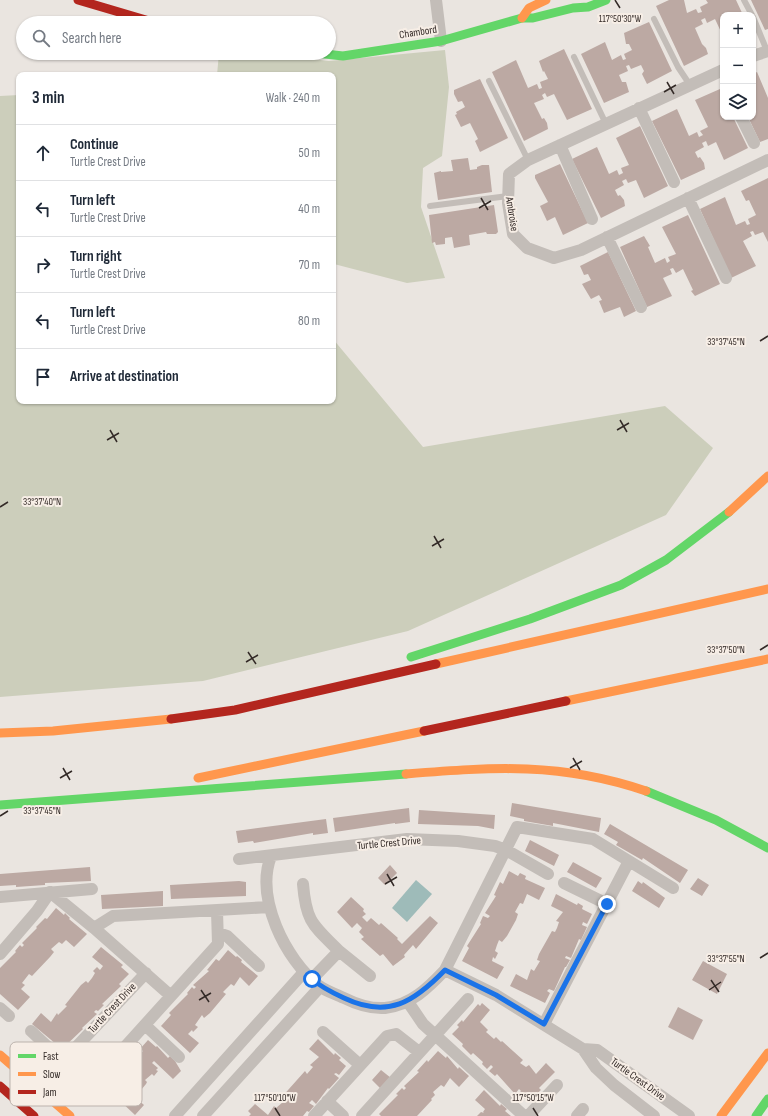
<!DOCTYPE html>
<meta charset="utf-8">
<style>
:root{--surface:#fff;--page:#f6f6f7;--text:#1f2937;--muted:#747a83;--line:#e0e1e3}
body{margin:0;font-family:"Sofia Sans Condensed",sans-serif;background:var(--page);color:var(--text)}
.controls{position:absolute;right:12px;top:12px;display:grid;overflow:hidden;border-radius:8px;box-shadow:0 1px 3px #0004}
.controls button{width:36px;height:36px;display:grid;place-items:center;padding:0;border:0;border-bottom:1px solid var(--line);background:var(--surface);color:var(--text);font:20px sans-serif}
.stop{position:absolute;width:12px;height:12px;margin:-9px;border:3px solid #1a73e8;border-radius:50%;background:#fff}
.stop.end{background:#1a73e8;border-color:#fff;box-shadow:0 1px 4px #0008}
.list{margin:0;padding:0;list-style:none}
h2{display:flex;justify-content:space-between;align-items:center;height:52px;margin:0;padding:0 16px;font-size:17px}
h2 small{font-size:13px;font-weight:400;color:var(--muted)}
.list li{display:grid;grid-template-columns:26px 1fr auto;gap:12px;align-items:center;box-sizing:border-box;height:56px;padding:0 16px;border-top:1px solid var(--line)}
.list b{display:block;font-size:15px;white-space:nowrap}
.list p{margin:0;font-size:13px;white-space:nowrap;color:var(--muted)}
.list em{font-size:13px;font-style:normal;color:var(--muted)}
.icon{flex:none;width:22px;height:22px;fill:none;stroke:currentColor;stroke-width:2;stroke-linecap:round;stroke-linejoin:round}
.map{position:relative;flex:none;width:768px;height:1116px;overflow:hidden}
.search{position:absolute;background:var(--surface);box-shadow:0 1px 3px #0004;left:16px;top:16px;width:320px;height:44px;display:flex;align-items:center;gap:10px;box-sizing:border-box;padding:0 14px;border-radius:22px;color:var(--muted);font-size:15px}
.panel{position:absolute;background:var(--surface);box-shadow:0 1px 3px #0004;left:16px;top:72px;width:320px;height:332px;border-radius:8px}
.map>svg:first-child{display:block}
.green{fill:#cccebb}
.water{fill:#9ebbb9}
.building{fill:#bca9a3}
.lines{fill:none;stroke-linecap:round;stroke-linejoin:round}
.lane{stroke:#c3bdb8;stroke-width:6}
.street{stroke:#c3bdb8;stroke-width:12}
.fast{stroke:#63d668;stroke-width:9}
.slow{stroke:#ff974d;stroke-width:9}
.jam{stroke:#b3261e;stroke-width:9}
.route{stroke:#1a73e8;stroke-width:5}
.ticks{fill:none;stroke:#332a27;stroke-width:1.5}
.labels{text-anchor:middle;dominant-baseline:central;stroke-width:4;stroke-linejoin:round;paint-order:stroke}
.street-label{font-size:11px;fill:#332a27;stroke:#f7eee6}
.key{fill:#f7eee6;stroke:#bcb3ad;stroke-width:1}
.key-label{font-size:11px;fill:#332a27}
.ticks-label{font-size:10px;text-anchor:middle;fill:#332a27;stroke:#f7eee6;stroke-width:4;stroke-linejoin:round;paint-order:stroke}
</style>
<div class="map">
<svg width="768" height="1116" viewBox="0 0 768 1116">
<rect width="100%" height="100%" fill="#eae5e0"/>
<path class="green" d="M445,50L449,87L442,156L423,168L421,207L445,278L407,283L334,264L333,75H217L219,53H256L329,61Z
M19,95V401H333V339L423,447L665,406L713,448L666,515L408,631L203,681L0,697V96Z"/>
<path class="water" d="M416,880L432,894L407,922L392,908Z"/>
<path class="building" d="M669,0H684L687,13L696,9L698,13L702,12L700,7L708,3L706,0H736L743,15H723V36L715,19L707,23L705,18L701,20L703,24L695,28L702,44L706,48L708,54L684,66L656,6Z
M751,0H768V29L765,30Z
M649,22L672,71L647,84L642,74L644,71L641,65L631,69L629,65L626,66L628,71L619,75L622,82H626L629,92L604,103L581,54L605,42L612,60L621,55L623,60L626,59L624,54L632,50L629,44H626L624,33Z
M564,49L592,109L567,120L554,94L547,97L545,93L542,95L544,99L534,103L542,119L544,118L547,123L548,129L524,141L492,72L516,60L528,88L537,84L539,89L542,88L540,82L548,79L544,71L543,72L539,61Z
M757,72L768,98V139L760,142L748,117H753V74Z
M480,79L508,138L480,152L475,141L478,139L470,123L461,127L455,115L457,114L456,112L465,107L462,101L458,102L454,94V90Z
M720,89L723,95V117H733L748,148L724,160L716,142L708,146L706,141L702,143L704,147L695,152L698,158L700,157L704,163L705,169L681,180L652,121L677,109L689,136L697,132L699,137L703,135L700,131L708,127L695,100Z
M640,126L668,186L644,198L636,180L628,183L626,179L622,181L624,185L615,190L618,196L620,195L624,200L625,206L601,218L572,159L597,147L609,174L617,170L619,175L623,173L621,168L629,165L616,138Z
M468,158L470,170L477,169V167L482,165H489L492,192L438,200L434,173L441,171V172L453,171L451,160Z
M560,164L588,223L563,235L555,217L547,221L540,206L548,202L535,178V175Z
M768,178V242L763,232L755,235L753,231L750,232L752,236L743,241L756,266L731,278L700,209L725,197L736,225L745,221L747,225L750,224L748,219L756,215L749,200L746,201L741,191Z
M494,205L498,232L496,234H487L486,232L469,235L470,245L454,248L452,237L445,238V244L436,245L435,242L432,243L429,215Z
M688,215L720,284L695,296L691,291L693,290L683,269L676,273L673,268L670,269L672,274L663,278L672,296L647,307L620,247L644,236L650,246L648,247L655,263L665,258L667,263L670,261L668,257L676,254L662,227Z
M608,252L636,311L624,317L620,307L604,313L599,301L602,300L599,295L591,299L582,284L591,280L588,274L584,275L580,266Z
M512,803L601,818L599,832L553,823V826L524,821V819L510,816Z
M409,808L410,822L395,824V823L335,832L333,818Z
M419,810L495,815L494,829L478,826L418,824Z
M326,819L328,833L313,835V833L254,843L253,841L238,843L236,831Z
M610,824L688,870L680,883L643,858L642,860L616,845L618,842L604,834Z
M530,840L559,855L554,866L525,851Z
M573,862L602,878L596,888L567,872Z
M390,865L397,873L385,885L378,878Z
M90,867L91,881L45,883V885L16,887V885L0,886V874Z
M509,871L518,876L520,873L526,876L525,879L545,888L539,900L527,894L523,904L520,903L515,912L518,914L516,920L507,936L502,942L499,940L497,945L495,951L498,953L495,959L493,957L492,961L504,967L497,979L462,961L469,948L467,946L481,924L480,923L483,916L488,918L490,916L485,913L496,896L494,895L500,882L503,884Z
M698,878L709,885L702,896L690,889Z
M239,881L246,882V896L171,899L170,885Z
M638,881L642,884L643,882L665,898L659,908L632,891Z
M163,891V906L102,909L101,895Z
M556,894L577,905L578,903L583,906L582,909L592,914L587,924L583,922L582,925L587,927L581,940L579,939L571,958L566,956L565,958L570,960L566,967H565L554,991L549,989L547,991L550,993L545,1003L510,986L516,974L527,980L531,969L534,971L540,961L537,960L539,954L552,931L555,932L557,928L559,922L556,921L563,912L551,906Z
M351,897L364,909L363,911L366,914L362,917L367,922L371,918L379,925L381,923L398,938L397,939L402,944L430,916L438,923L416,949L413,945L404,955L405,957L393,966L383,954L380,956L361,939L364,937L359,932L362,928L357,923L352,928L337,912Z
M56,908L64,915L65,913L70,918L69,919L87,934L74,947L66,940L62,944L59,942L51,949L54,952L50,957L32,976L29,974L22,983L25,985L21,989L30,997L18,1010L0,994V968L16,952L15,951L20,945L22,947L24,945L22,943L37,928L36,927L45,918L47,919Z
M101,947L123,965L121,967L129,974L119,984L121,986L102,1004L104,1005L98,1011L96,1010L94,1012L97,1014L82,1028L83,1029L62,1049L32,1024L41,1013L51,1022L57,1013L58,1015L67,1006L65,1005L81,985L86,981L88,983L92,978L95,973L93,971L97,967L100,970L103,966L92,957Z
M228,950L236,957L237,956L242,960L241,962L258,976L249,986L240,977L234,986L231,984L223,992L226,994L210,1013L204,1018L202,1015L195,1025L198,1027L193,1032L192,1030L188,1034L199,1043L190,1053L161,1026L171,1015L169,1013L188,994L187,993L192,987L194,989L196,987L193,985L209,971L207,970L216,959L219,961Z
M703,961L727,974L717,994L692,980Z
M482,1003L490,1010L480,1022L488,1030L486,1032L494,1039L496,1037L501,1042L502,1041L523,1060L520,1063L526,1067L529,1065L536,1074L546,1063L555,1072L539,1088L541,1090L528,1102L519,1093L521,1091L519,1089L515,1094L497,1074L495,1076L489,1071L493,1067L491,1065L487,1069L482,1064L483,1062L473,1053L471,1055L462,1046L463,1044L452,1034L459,1027L457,1025L462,1020L463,1022L478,1004L480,1006Z
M678,1007L703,1020L693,1040L668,1027Z
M318,1039L334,1055L335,1053L341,1058L339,1060L346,1066L339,1075L336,1073L334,1074L339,1078L329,1089L328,1088L316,1104L312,1100L309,1103L314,1106L309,1112L307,1111L303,1116H249L251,1114L248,1111L255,1104L268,1115L274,1106L276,1108L283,1102L280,1099L305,1071L307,1074L313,1067L310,1065L319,1057L309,1049Z
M148,1040L156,1047L157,1046L168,1058L170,1056L175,1061L181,1071L173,1079L154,1061L152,1063L158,1068L156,1070L158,1071L154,1076L152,1074L145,1080L147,1082L146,1084L136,1096L129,1090L128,1091L144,1105L135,1115L118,1099L117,1101L112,1096L113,1094L106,1088L113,1079L116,1081L118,1079L114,1076L129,1061L128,1060L137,1050L141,1053L143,1051L140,1049Z
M438,1051L446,1058L447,1056L458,1069L459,1067L469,1076L459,1087L450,1078L444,1087L441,1085L433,1092L435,1095L431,1099L432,1100L417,1116H381L379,1114L398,1095L396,1094L402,1088L404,1090L406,1088L404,1086L419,1072L417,1071L427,1060L428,1062Z
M381,1070L391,1078L381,1089L372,1080Z
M484,1090L500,1106L501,1104L507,1109L505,1111L511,1116H477L481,1112L484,1113L483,1112L485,1109L475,1100Z"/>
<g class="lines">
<path class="lane" d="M744,0L752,15
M753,17L767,51
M654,19L678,67L690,85
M574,57L606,124
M489,81L528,160
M430,206L508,196"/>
<path class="street" d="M436,0L441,41
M753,56L768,51
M723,70L528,160L509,174L508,203L513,234L527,248L554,258L581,250L768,160
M639,108L674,182
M741,117L754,143
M560,145L592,219
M688,198L726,278
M607,237L641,307
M271,856C255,898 285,959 319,986C326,991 336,994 344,998C356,1004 370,1009 385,1008C411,1005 428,988 445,970L496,995L583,1049L596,1068L614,1085L654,1116
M239,859L407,839L458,841L495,846L506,850L548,874
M564,883L607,904
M303,884C306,922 313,925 339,951L312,979
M0,897L92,889
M94,928L113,916L269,907
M218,933L227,936L259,966
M339,951L370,976
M0,954L37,911L50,892L94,928L171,996
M445,970L517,827L593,839L673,888
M408,1002L423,1024L524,1116
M0,1008L9,1016
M544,1024L629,861
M145,1025L179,1057
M31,1031L85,1082L95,1080L218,944L217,911
M323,1032L360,1065
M583,1049L597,1050L689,1116
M63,1061L146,973
M327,1101L343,1116
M175,1116L304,972
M203,1116L320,987
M314,1116L387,1036L396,1034L419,1052
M362,1116L468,999
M528,1116L557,1085
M577,1116L583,1109"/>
<path class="fast" d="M316,53L343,56L441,41L522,18H533L573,8L588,7L606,0
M411,657L530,619L621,585L666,560L729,512
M646,791L716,820L768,848
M0,805L406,774
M756,1116L768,1099"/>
<path class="slow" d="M522,18L529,8L546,0
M729,512L768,476
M436,664L768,589
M566,701L768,659
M0,733L53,731L171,719
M406,774C494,767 561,762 646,791
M198,778L424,731
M0,1055L70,1116
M721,1116L768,1053"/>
<path class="jam" d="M78,0L156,23
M171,719L235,710L436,664
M424,731L566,701
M0,1086L34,1116"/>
</g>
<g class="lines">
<path class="route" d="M312,979C322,988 333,993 344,998C388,1019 414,1002 445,970L496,995L544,1024L607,904"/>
</g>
<path class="ticks" d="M615,0L620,8M667,82L674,94M664,92L676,85M481,198L488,210M479,208L491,201M760,341L768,336M620,420L627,432M110,430L117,442M617,430L629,423M107,440L119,433M0,507L8,502M434,536L441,548M432,546L444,539M760,650L768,645M248,652L256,664M246,662L258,655M573,758L580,770M63,768L70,780M570,768L582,761M60,778L72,771M0,816L8,811M387,874L394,886M385,884L397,877M760,958L768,953M711,980L719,992M201,990L209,1002M709,990L721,982M199,1000L211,993M275,1108L280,1116M533,1108L538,1116"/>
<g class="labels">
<g class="street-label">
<text transform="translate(418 32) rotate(-9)">Chambord</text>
<text transform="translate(512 214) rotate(81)">Ambroise</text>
<text transform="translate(389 843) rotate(-5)">Turtle Crest Drive</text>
<text transform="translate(112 1008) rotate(-47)">Turtle Crest Drive</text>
<text transform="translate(638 1079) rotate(36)">Turtle Crest Drive</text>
</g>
</g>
<rect x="10" y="1042" width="132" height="64" rx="6" class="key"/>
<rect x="18" y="1054" width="18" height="4" fill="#63d668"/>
<rect x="18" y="1072" width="18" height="4" fill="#ff974d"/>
<rect x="18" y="1090" width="18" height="4" fill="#b3261e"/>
<g class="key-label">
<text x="43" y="1060">Fast</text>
<text x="43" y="1078">Slow</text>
<text x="43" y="1096">Jam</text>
</g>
<g class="ticks-label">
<text x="620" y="22">117°50'30"W</text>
<text x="726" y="345">33°37'45"N</text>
<text x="42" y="505">33°37'40"N</text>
<text x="726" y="653">33°37'50"N</text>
<text x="42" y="814">33°37'45"N</text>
<text x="726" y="962">33°37'55"N</text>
<text x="275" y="1101">117°50'10"W</text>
<text x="533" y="1101">117°50'15"W</text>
</g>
</svg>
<div class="controls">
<button>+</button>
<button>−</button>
<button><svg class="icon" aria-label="layers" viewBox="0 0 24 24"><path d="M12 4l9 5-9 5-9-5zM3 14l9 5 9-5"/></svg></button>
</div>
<div class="stop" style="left:312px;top:979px"></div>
<div class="stop end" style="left:607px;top:904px"></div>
<div class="search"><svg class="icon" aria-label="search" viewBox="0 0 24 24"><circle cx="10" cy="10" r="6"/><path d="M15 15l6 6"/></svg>Search here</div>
<section class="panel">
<h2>3 min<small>Walk · 240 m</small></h2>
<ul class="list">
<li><svg class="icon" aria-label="ahead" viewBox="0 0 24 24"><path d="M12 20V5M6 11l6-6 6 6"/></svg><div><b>Continue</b><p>Turtle Crest Drive</p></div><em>50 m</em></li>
<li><svg class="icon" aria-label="left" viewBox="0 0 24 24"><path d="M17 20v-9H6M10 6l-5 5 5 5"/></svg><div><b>Turn left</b><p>Turtle Crest Drive</p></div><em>40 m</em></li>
<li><svg class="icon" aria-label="right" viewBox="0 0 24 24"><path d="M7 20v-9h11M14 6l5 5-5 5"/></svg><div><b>Turn right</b><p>Turtle Crest Drive</p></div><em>70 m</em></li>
<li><svg class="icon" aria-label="left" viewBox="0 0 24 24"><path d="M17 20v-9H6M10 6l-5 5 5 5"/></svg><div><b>Turn left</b><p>Turtle Crest Drive</p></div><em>80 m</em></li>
<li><svg class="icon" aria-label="arrive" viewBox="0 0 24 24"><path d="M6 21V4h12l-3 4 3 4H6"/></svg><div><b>Arrive at destination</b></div></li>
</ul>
</section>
</div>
